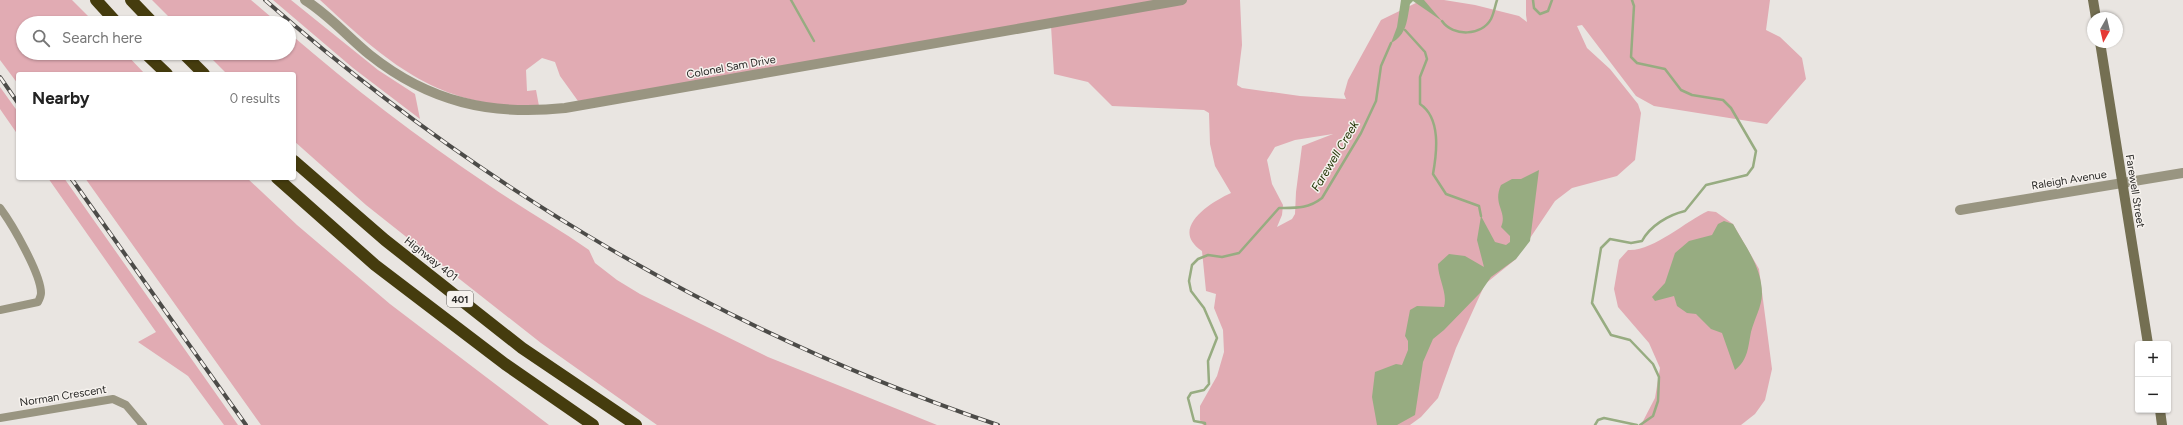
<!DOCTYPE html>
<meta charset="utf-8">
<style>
:root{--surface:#fff;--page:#f2f2f2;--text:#222;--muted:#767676;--line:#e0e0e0}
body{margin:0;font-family:Figtree,sans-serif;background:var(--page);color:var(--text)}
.controls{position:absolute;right:12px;bottom:12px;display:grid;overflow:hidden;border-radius:4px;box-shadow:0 1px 3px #0004}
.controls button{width:36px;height:36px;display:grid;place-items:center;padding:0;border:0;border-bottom:1px solid var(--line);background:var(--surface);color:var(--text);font:20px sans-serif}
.compass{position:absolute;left:2087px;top:12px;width:36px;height:36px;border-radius:50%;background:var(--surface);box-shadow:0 1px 3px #0004;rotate:188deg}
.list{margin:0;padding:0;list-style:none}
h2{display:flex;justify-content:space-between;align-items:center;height:52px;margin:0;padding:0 16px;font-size:17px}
h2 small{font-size:13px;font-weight:400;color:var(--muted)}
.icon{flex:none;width:22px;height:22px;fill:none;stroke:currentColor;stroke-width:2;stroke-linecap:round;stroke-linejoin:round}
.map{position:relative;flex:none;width:2183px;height:425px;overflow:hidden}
.search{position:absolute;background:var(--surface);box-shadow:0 1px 3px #0004;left:16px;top:16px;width:280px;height:44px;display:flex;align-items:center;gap:10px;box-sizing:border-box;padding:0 14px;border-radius:22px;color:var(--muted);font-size:15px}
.panel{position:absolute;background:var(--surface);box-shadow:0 1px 3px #0004;left:16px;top:72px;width:280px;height:108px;border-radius:4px}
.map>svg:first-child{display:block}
.green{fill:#e1abb3;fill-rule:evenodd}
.water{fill:#97ac81}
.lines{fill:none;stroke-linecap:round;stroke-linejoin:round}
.stream{stroke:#97ac81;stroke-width:2.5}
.minor{stroke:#999581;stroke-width:8}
.tertiary{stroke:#999581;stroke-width:10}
.secondary{stroke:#746f52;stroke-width:10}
.motorway{stroke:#453c0e;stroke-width:12}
.rail-casing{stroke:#4c4b48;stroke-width:4}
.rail{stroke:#f6f2ee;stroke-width:2.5;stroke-dasharray:8;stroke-linecap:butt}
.labels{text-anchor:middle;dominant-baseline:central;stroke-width:3;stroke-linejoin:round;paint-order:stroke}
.shield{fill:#f6f2ee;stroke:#676563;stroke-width:1}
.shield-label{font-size:10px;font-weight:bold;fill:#2a2927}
.street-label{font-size:11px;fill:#2a2927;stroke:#f6f2ee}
.water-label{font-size:12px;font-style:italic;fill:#1f3201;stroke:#f6f2ee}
</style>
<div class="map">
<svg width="2183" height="425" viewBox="0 0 2183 425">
<rect width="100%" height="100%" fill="#e9e5e1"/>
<path class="green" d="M0,0H72L95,23H23V53H125L145,74H18V84L0,60Z
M152,0H251L278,23H175Z
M273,0H291L378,70L415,94L420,119L353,68Z
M320,0H1240L1242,45L1237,85L1242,88L1300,96L1346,99L1344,94L1348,80L1381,20L1422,0H1444L1475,5L1519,16L1527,22L1526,15V0H1770L1766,30L1780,37L1802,58L1806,79L1767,124L1654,106L1636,96L1582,25L1577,26L1587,48L1610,69L1638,104L1641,113L1635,160L1617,176L1572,188L1555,201L1516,259L1485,284L1456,348L1438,398L1421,417L1410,425H1203L1200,420V406L1217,376L1224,352L1223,330L1214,308L1216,294L1206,291L1202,251C1169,229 1209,203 1231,193L1215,166L1210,144L1209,113L1204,110L1112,106L1088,82L1054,74L1051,26L578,101L560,76L555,62L542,58L526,70L527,91L536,90L539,106C439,109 389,64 320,0ZM1333,134L1302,146L1296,192L1295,214L1292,219L1277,227L1282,215L1283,205L1272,184L1267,160L1275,147L1295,140Z
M289,33C352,87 418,138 487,184C520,207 556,227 589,250L595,263L617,280L640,294L768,357L937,425H657L541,343L443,266L366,205L294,141V74H227L206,53H289Z
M0,87L18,112V135L0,109Z
M48,178H64L238,425H224L188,376L138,342L156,332Z
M85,178H247L297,225L390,304L549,425H261Z
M1708,211L1716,212L1733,224L1759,269L1772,369L1765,400L1755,414L1741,425H1641L1655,398L1660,368L1649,343L1618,307L1614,289L1619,260L1628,250C1652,252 1686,221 1708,211Z"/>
<path class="water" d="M1401,0H1424L1442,21L1413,1L1410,4C1407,20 1407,35 1391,43L1397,27Z
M1539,170L1530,241L1516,259L1491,277L1480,293L1444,330L1433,339L1423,362L1415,415L1397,425H1377L1372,397L1375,372L1396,364L1402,365L1408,350V341L1405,336L1410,310L1417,306L1444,307C1448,293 1438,279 1438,264L1449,254L1465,256L1484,267L1477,240L1481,216L1495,242L1506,245L1510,242V236L1501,227C1508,211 1492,205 1501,185L1512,179H1521Z
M1724,221L1733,224C1745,246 1762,267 1762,294C1762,306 1754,320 1751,332C1748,347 1748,360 1735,370L1722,333L1711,329L1696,314L1687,313L1677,306L1674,296L1655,301L1652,297L1665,283L1675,253L1689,241L1712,235L1718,224Z"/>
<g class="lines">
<path class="stream" d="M791,0L814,41
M1533,0L1534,8L1540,14L1548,11L1552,0
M1632,0L1634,6L1631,57L1637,63L1665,69L1681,90L1692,95L1723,100L1731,108L1756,151L1753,167L1747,175L1706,185L1685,211C1668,215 1650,226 1642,241L1631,243L1610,239L1601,248L1592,303L1611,335L1630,340L1653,364L1659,377L1658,401L1653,416L1640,425
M1442,21C1453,37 1482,36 1491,19C1494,13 1495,6 1497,0
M1405,30L1425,52L1427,59L1420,77V104C1441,118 1437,152 1433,174L1446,194L1479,206L1481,216
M1205,425V423L1194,421L1188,398L1191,393L1204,390L1209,384L1208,361L1217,338L1204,308L1191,291L1189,281L1192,265L1198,259L1208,255L1222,257L1239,253L1279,208C1296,208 1308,209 1322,198L1361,133L1376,101L1381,66L1391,43
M1595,425L1598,420L1604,418L1637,425"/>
<path class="minor" d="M0,208C12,224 41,274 41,293C41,296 39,300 38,302L0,310
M0,418L113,399L126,405L143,425"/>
<path class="tertiary" d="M305,0C329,15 348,37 370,55C429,102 491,116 565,108L1182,0
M1960,210L2183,173"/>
<path class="secondary" d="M2093,0L2096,18
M2100,42L2148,344
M2160,410L2162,425"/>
<path class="motorway" d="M96,0L117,23
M131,0L153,23
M145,53L167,74
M183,53L204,74
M294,161L385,240L522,348L636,425
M277,178L375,265L505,364L593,425"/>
<g class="rail-casing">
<path id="rail" d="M265,0C479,188 727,334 998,425
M0,77L18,103
M71,178L246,425"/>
</g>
<use href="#rail" class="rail"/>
</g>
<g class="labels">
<rect class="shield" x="447" y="291" width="26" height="16" rx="3"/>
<g class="shield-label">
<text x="460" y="299">401</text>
</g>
<g class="street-label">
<text transform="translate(731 67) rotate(-10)">Colonel Sam Drive</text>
<text transform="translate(2069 180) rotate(-9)">Raleigh Avenue</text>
<text transform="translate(2135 191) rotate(81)">Farewell Street</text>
<text transform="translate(431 259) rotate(38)">Highway 401</text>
<text transform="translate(63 396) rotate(-9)">Norman Crescent</text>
</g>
<g class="water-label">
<text transform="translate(1335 156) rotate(-59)">Farewell Creek</text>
</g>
</g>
</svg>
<div class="controls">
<button>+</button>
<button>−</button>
</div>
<svg class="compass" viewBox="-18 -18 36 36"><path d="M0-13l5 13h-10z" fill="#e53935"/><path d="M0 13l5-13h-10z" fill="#767676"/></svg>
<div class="search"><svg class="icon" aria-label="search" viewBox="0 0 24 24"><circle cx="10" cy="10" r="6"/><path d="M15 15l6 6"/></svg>Search here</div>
<section class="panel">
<h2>Nearby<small>0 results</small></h2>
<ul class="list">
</ul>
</section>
</div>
